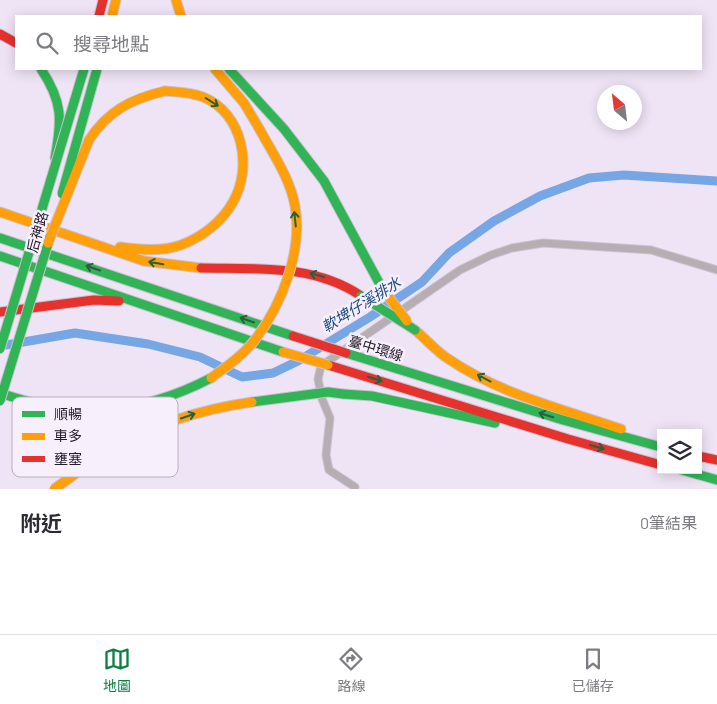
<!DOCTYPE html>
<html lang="zh-TW">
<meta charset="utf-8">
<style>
:root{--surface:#fff;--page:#f2f2f3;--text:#2b2b33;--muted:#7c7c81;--line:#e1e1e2;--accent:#0b8043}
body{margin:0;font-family:Barlow,"Noto Sans TC",sans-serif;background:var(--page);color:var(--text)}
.controls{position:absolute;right:15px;bottom:15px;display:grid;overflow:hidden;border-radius:0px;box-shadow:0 2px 12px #0003}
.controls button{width:45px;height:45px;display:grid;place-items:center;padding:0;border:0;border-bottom:1px solid var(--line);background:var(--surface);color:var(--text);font:25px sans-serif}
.compass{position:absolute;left:597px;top:85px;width:45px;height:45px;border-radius:50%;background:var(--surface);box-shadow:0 2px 12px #0003;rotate:332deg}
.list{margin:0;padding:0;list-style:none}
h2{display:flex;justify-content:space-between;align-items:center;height:65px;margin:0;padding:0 20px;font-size:21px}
h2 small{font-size:16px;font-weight:400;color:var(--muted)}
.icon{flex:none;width:28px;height:28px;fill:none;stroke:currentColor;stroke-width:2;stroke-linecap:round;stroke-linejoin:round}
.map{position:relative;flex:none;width:717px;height:489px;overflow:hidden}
.search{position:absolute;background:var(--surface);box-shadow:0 2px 12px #0003;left:15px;right:15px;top:15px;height:55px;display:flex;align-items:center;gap:12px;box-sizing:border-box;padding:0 18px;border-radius:0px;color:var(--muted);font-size:19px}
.sheet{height:145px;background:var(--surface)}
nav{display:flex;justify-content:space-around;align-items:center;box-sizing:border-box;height:70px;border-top:1px solid var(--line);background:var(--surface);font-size:14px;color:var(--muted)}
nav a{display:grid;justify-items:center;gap:2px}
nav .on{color:var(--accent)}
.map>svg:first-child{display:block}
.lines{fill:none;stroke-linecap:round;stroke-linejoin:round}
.canal{stroke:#77a6e4;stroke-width:9}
.street-casing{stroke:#cac2cf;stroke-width:9}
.fast-casing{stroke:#cac2cf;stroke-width:11}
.slow-casing{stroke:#cac2cf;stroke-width:11}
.jam-casing{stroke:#cac2cf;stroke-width:11}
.street{stroke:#b6aeb2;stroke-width:7}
.fast{stroke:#30b455;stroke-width:9}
.slow{stroke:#ff9f0a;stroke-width:9}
.jam{stroke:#e5322d;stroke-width:9}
.fast-bridge-casing{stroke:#cac2cf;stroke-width:11;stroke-linecap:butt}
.slow-bridge-casing{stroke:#cac2cf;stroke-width:11;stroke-linecap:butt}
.jam-bridge-casing{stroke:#cac2cf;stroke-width:11;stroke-linecap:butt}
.fast-bridge{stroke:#30b455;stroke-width:9}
.slow-bridge{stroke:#ff9f0a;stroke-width:9}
.jam-bridge{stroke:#e5322d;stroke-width:9}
.oneway{stroke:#29603c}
.labels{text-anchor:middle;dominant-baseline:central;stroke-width:5;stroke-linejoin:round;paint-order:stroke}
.street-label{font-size:14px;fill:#241c28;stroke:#f7effc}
.water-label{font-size:15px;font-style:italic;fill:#1b4b80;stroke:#f7effc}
.key{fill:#f7effc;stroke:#b8b0bc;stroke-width:1}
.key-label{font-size:14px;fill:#241c28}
</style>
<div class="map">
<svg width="717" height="489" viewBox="0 0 717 489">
<rect width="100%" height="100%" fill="#efe4f6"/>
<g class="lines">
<path class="canal" d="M0,346L75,333L148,344L200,357L242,377L273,373L298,361L370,317L422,282L449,253L494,221L540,196L589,178L624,175L717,181"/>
<g class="street-casing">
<path id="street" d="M355,487L329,470L326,455L330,418L322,399L318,379L321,366L460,270L491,255L512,248L543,243L651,250L717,270"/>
</g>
<g class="fast-casing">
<path id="fast" d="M41,69C63,102 62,120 55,158
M229,69L284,129L324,181L383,290
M0,238L293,336
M0,256L283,352
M346,353L563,420L661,447
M0,393C75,419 140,415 211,378
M343,394L372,396L495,423
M682,470L717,480"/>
</g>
<g class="slow-casing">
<path id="slow" d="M176,0L181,16
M112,16L116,0
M215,69L244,103L260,130
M0,212L144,261L201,268
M120,247C140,250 162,252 181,245C202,237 222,222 233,202C253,167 243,113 203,97C191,92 178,92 165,91
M415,330C426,339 435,350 447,358C499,394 562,409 621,429"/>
</g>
<g class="jam-casing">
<path id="jam" d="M99,16L103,0
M0,34L16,43
M201,268C256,269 314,264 361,296
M0,312L94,300L119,301
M328,365L568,439L661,465
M698,456L717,460"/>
</g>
<use href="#street" class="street"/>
<use href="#fast" class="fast"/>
<use href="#slow" class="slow"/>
<use href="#jam" class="jam"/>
<g class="fast-bridge-casing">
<path id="fast-bridge" d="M62,194L97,69
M361,296L415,330
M0,349L84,69
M0,401L50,237
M252,402L328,392L343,394"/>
</g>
<g class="slow-bridge-casing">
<path id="slow-bridge" d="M48,243L89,140C108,111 131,99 165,91
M383,290L407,321
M283,352L328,365
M211,378C226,367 242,356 254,341C282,305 303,251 295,206C290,178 273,154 260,130
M54,489C73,476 91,462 111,450C153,424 204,409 252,402"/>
</g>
<g class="jam-bridge-casing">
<path id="jam-bridge" d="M293,336L346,353"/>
</g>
<use href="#fast-bridge" class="fast-bridge"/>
<use href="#slow-bridge" class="slow-bridge"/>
<use href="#jam-bridge" class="jam-bridge"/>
</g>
<defs><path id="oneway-shaft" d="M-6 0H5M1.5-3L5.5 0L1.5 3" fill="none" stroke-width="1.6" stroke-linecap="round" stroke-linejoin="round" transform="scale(1.25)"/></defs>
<g class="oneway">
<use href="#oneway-shaft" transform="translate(212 102) rotate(32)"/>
<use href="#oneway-shaft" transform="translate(295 219) rotate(-96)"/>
<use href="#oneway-shaft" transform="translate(156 263) rotate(-170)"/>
<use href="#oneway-shaft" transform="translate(93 268) rotate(-161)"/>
<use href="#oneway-shaft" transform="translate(317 275) rotate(-165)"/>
<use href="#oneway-shaft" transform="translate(247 320) rotate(-161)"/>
<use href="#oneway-shaft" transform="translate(484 378) rotate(-152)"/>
<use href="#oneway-shaft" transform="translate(375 379) rotate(17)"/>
<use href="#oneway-shaft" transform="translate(546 415) rotate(-163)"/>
<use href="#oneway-shaft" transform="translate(188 416) rotate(-19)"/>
<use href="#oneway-shaft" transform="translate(597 447) rotate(16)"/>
</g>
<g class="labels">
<g class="street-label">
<text transform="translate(37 232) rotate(-74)">后神路</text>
<text transform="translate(376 348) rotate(17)">臺中環線</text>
</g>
<g class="water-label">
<text transform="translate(361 304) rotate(-32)">軟埤仔溪排水</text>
</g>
</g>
<rect x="12" y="397" width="166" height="80" rx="8" class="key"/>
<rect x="22" y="411" width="23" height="6" fill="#30b455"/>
<rect x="22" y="433" width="23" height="7" fill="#ff9f0a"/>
<rect x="22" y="456" width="23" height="6" fill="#e5322d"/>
<g class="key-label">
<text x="54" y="419">順暢</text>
<text x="54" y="441">車多</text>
<text x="54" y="464">壅塞</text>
</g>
</svg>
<div class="controls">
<button><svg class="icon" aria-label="layers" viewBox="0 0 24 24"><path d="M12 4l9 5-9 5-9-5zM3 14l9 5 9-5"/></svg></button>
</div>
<svg class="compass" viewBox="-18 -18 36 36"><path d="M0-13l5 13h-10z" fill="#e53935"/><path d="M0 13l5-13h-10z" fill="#7c7c81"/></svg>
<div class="search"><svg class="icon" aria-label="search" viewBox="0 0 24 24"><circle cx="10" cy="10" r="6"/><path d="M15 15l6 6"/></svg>搜尋地點</div>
</div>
<section class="sheet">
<h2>附近<small>0筆結果</small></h2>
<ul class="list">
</ul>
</section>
<nav>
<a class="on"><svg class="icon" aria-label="map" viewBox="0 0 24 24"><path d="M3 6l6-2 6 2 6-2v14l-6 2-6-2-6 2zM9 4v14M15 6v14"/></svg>地圖</a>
<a><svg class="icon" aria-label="directions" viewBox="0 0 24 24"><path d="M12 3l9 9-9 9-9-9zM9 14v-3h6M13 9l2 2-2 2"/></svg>路線</a>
<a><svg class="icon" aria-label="saved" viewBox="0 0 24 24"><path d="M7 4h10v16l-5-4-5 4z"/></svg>已儲存</a>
</nav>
